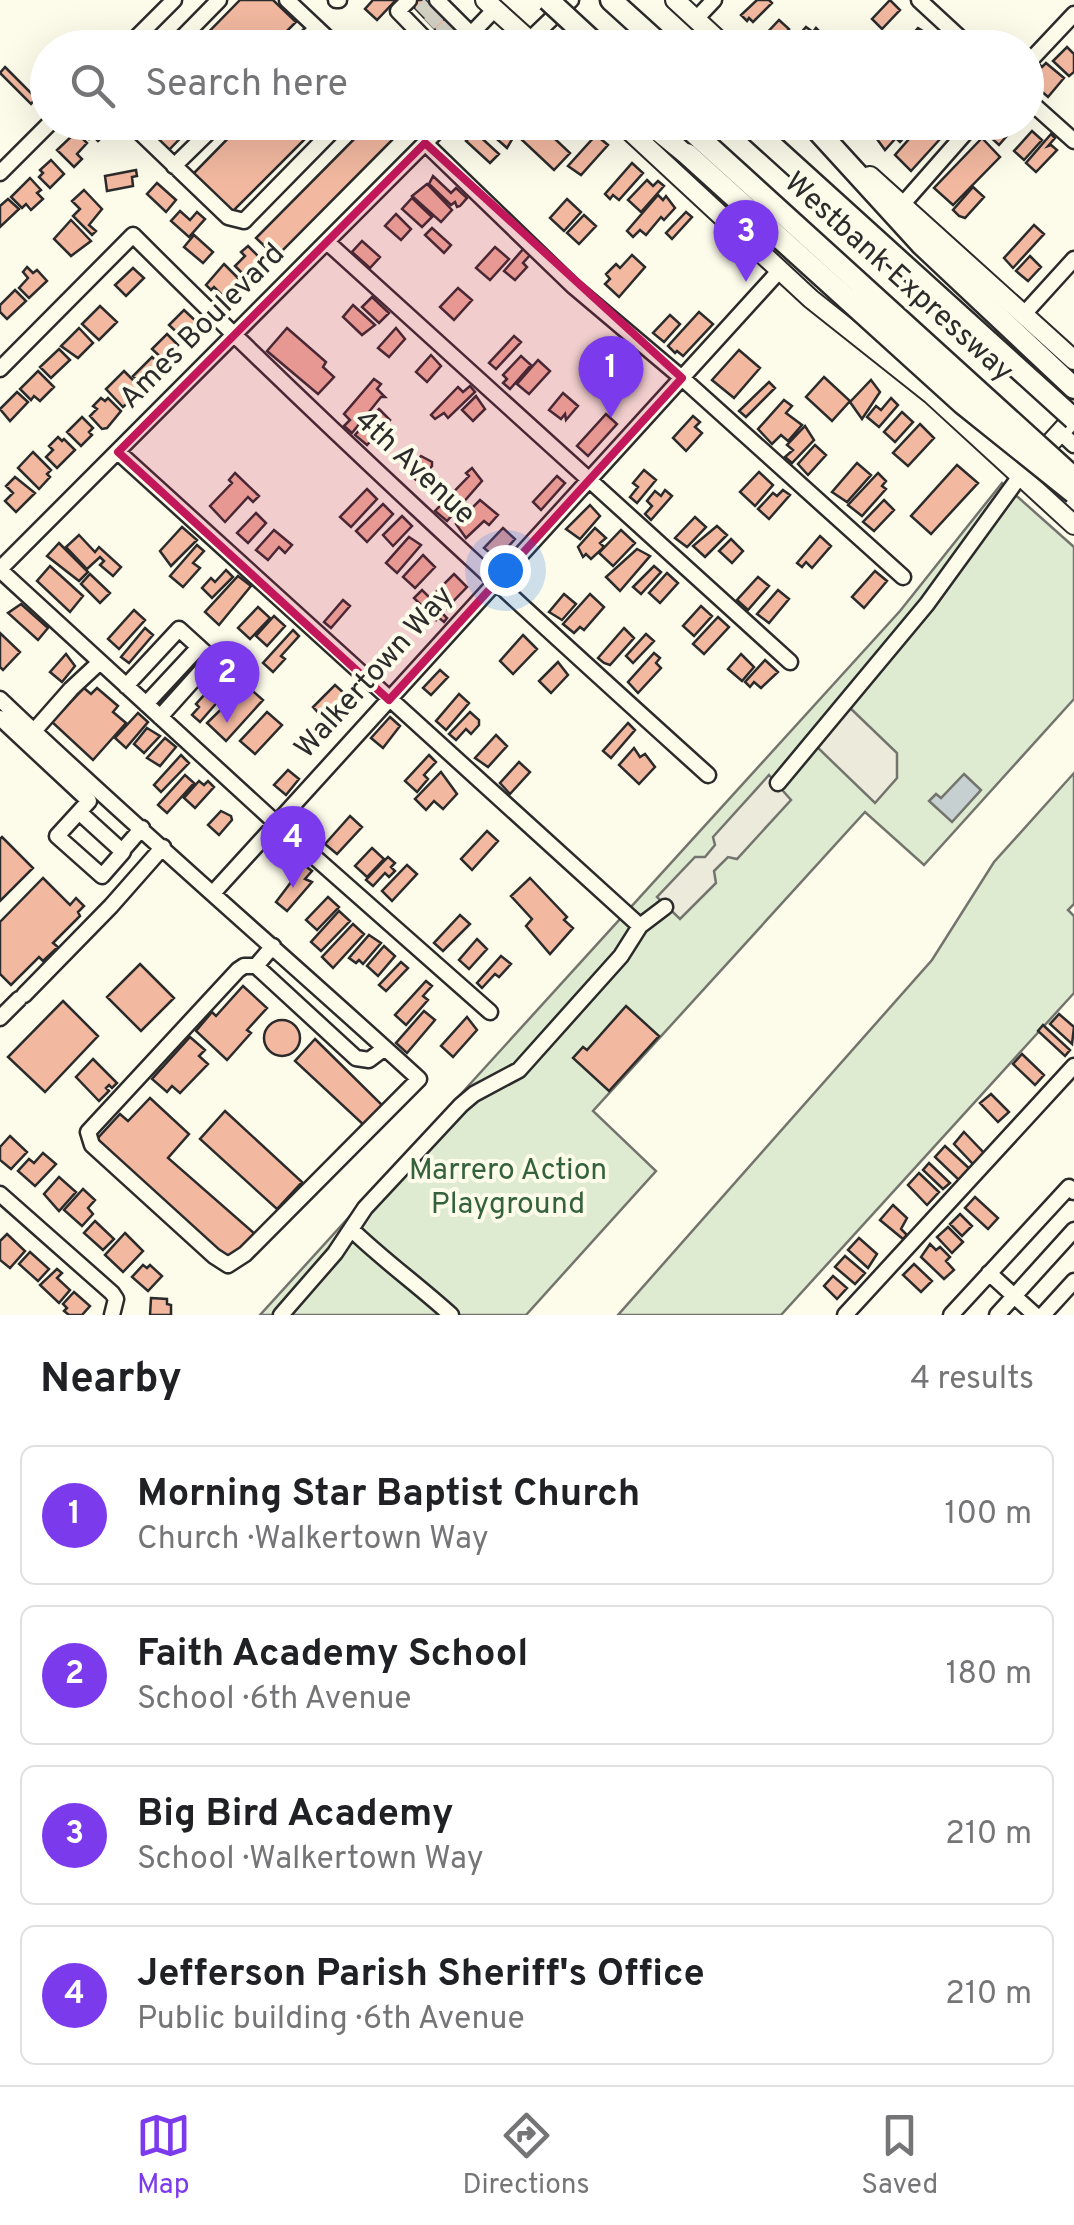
<!DOCTYPE html>
<meta charset="utf-8">
<style>
:root{--surface:#fff;--page:#f6f6f6;--text:#202124;--muted:#757577;--line:#e0e0e0;--accent:#7c3aed}
body{margin:0;font-family:Overpass,sans-serif;background:var(--page);color:var(--text)}
.you{position:absolute;left:505px;top:570px;width:35px;height:35px;margin:-25px;border:8px solid #fff;border-radius:50%;background:#1a73e8;box-shadow:0 0 0 15px #1a73e833}
.badge{display:grid;place-items:center;width:65px;height:65px;border-radius:50%;background:var(--accent);color:#fff;font-size:32px;font-weight:700}
.pin{position:absolute;translate:-50% -82px;filter:drop-shadow(0 2px 5px #0008)}
.pin::after{content:'';position:absolute;top:52px;width:35px;height:30px;background:inherit;clip-path:polygon(0 0,100% 0,50% 100%)}
.list{margin:0;padding:0;list-style:none}
h2{display:flex;justify-content:space-between;align-items:center;height:130px;margin:0;padding:0 40px;font-size:42px}
h2 small{font-size:32px;font-weight:400;color:var(--muted)}
.list li{display:grid;grid-template-columns:65px 1fr auto;gap:30px;align-items:center;box-sizing:border-box;height:140px;margin:0 20px 20px;padding:0 20px;border:2px solid var(--line);border-radius:15px}
.list b{display:block;font-size:38px;white-space:nowrap}
.list p{margin:0;font-size:32px;white-space:nowrap;color:var(--muted)}
.list em{font-size:32px;font-style:normal;color:var(--muted)}
.icon{flex:none;width:55px;height:55px;fill:none;stroke:currentColor;stroke-width:2;stroke-linecap:round;stroke-linejoin:round}
.map{position:relative;flex:none;width:1074px;height:1315px;overflow:hidden}
.search{position:absolute;background:var(--surface);box-shadow:0 10px 40px #0002;left:30px;right:30px;top:30px;height:110px;display:flex;align-items:center;gap:25px;box-sizing:border-box;padding:0 35px;border-radius:55px;color:var(--muted);font-size:38px}
.sheet{height:770px;background:var(--surface)}
nav{display:flex;justify-content:space-around;align-items:center;box-sizing:border-box;height:140px;border-top:2px solid var(--line);background:var(--surface);font-size:28px;color:var(--muted)}
nav a{display:grid;justify-items:center;gap:5px}
nav .on{color:var(--accent)}
.map>svg:first-child{display:block}
.green{fill:#deebd1;stroke:#74746e;stroke-width:2.5}
.parking{fill:#eceadb;stroke:#74746e;stroke-width:2.5}
.water{fill:#c7d0d0;stroke:#74746e;stroke-width:2.5}
.building{fill:#f2b8a0;stroke:#2b2b2b;stroke-width:2.5}
.lines{fill:none;stroke-linecap:round;stroke-linejoin:round}
.minor-tunnel{stroke:#d3d1c4;stroke-width:14;stroke-dasharray:14 7;stroke-linecap:butt}
.minor-casing{stroke:#2b2b2b;stroke-width:19}
.major-casing{stroke:#2b2b2b;stroke-width:22}
.highway-casing{stroke:#2b2b2b;stroke-width:25}
.minor{stroke:#fdfbea;stroke-width:14}
.major{stroke:#fdfbea;stroke-width:18}
.highway{stroke:#fdfbea;stroke-width:20}
.highway-bridge-casing{stroke:#2b2b2b;stroke-width:25;stroke-linecap:butt}
.highway-bridge{stroke:#fdfbea;stroke-width:20}
.marked{fill:#c2185b;fill-opacity:0.2;stroke:#c2185b;stroke-width:8;stroke-linejoin:round}
.labels{text-anchor:middle;dominant-baseline:central;stroke-width:8;stroke-linejoin:round;paint-order:stroke}
.street-label{font-size:30px;fill:#2b2b2b;stroke:#fdfbea}
.park-label{font-size:30px;fill:#34623c;stroke:#fdfbea}
</style>
<div class="map">
<svg width="1074" height="1315" viewBox="0 0 1074 1315">
<rect width="100%" height="100%" fill="#fdfbea"/>
<path class="green" d="M1002,483L1074,547V699L924,865L865,812L593,1111L656,1171L526,1315H260L900,611Z
M1074,773V904L1068,910L1074,916V993L781,1315H618L932,960L994,862Z"/>
<path class="parking" d="M847,705L897,753V778L875,803L815,745Z
M769,775L791,800L737,859L728,857L714,871L716,883L680,919L657,897L695,857H705L715,845L713,837Z"/>
<path class="water" d="M964,774L981,790L952,822L929,801L936,794L941,798Z"/>
<path class="building" d="M240,0H273L296,22L270,48H193Z
M373,0H396L377,20L365,9Z
M416,0H425L470,46L453,48L412,5Z
M757,0H769L772,3L753,22L749,18L747,21L741,15Z
M890,0L900,10L882,29L872,19Z
M779,20L789,29L773,46L763,37Z
M806,27L813,32L816,28L822,34L810,48H797L792,43Z
M918,28L931,36L920,48H900Z
M1067,47L1074,54V72L1069,76L1053,61Z
M1046,63L1064,78L1048,97L1030,81L1040,65L1042,67Z
M5,67L36,98L31,104L0,73Z
M83,122H107L100,129L105,134L98,141L93,136L89,139L78,128Z
M135,122H196L166,153Z
M244,122H322L232,212L193,174Z
M371,122H410L276,257L256,238Z
M499,122L514,136L507,148L479,123Z
M503,122H537L570,153L554,170Z
M892,122H899L909,132L900,142L896,138L885,150L877,139Z
M924,122L933,128L936,125L942,132L939,135L941,138L911,171L895,155Z
M996,122H1019L999,145L986,133Z
M1032,131L1042,140L1024,160L1014,151Z
M76,132L87,143L77,154L82,159L74,167L57,150Z
M475,132L499,154L490,163L466,141Z
M1051,134L1055,138L1048,146L1051,145L1057,150L1036,172L1026,163Z
M596,135L608,145L581,175L568,166Z
M982,138L1000,157L953,205L934,188Z
M51,160L64,174L50,188L39,177L43,173L40,170Z
M632,163L643,173L619,200L613,195L610,199L605,194Z
M136,170L137,176L132,177L133,186L107,191L105,176Z
M433,176L451,193L456,188L467,198L460,206L457,207L455,202L451,205L429,184Z
M30,178L41,190L37,193L43,199L31,210L26,204L22,208L11,197Z
M647,180L653,186L658,181L664,186L641,212L628,200Z
M157,183L176,200L166,212L147,194Z
M427,184L452,210L441,222L412,196Z
M973,187L984,197L965,218L959,216L953,210Z
M84,190L102,209L89,225L96,231L92,235L73,216L80,209L72,201Z
M658,195L663,200L666,196L675,208L664,220L661,217L646,235L640,230L633,237L627,231Z
M412,198L432,217L422,227L402,209Z
M8,199L19,209L0,227V206Z
M567,199L581,212L564,231L550,218Z
M180,211L190,220L197,212L205,219L189,237L171,221Z
M686,212L692,217L672,239L666,233Z
M396,214L411,229L401,240L385,226Z
M584,215L596,226L579,244L567,233Z
M71,220L91,241L71,256L54,239Z
M1034,225L1044,234L1013,268L1004,258Z
M432,228L451,245L444,253L425,235Z
M194,235L213,252L203,263L184,247Z
M362,241L380,257L370,268L352,252Z
M248,246L268,266L249,280L235,266L245,256L241,252Z
M495,247L509,259L490,280L476,268Z
M524,248L531,254L523,263L527,267L515,280L504,271Z
M632,255L645,267L619,297L605,284L610,279L606,274L616,264L620,268Z
M1030,256L1041,267L1028,281L1016,271Z
M224,264L244,284L227,300L214,287L211,290L206,285Z
M27,267L33,273L37,270L47,281L29,298L19,288L28,278L23,272Z
M133,268L144,278L126,296L115,285Z
M458,288L472,300L454,320L440,307Z
M15,290L26,301L7,319L0,312V305Z
M372,297L389,313L379,323L362,307Z
M353,305L375,325L362,335L343,317Z
M100,306L117,322L99,340L82,324Z
M184,310L200,325L195,329L199,332L188,343L169,325Z
M699,312L713,324L683,356L677,351L675,353L668,346Z
M670,315L680,324L664,342L653,333Z
M79,328L93,343L78,358L61,346Z
M287,328L326,362L323,367L334,377L318,394L267,351Z
M396,328L405,339L389,357L378,348Z
M167,334L178,345L174,349L178,352L167,363L152,349Z
M514,336L521,342L496,369L489,363Z
M59,349L70,360L51,378L40,367Z
M739,350L760,368L734,398L712,380Z
M431,355L441,366L427,382L416,372Z
M521,356L531,365L510,389L503,383L507,379L503,375Z
M152,357L163,368L144,387L133,376Z
M538,360L550,371L529,394L517,384Z
M38,371L54,387L40,401L34,396L31,400L20,389Z
M124,371L143,390L123,407L106,389Z
M824,377L850,401L832,421L806,397Z
M374,379L381,384L377,389L385,397H381L352,433L344,426L350,420L344,414Z
M871,380L880,392L862,419L850,402Z
M769,382L775,388L746,417L739,411Z
M470,386L475,392L448,418L444,413L435,419L431,415L458,387L463,392Z
M17,392L28,402L10,421L0,409Z
M563,393L578,406L566,420L565,414L561,419L549,410Z
M476,396L485,409L473,421L462,410Z
M101,398L105,401L108,398L121,411L107,428L102,429L90,416L97,409L93,406Z
M891,398L898,405L879,427L867,417L876,406L881,410Z
M784,400L792,406L786,413L802,425L788,441L781,435L772,444L758,429Z
M379,409L390,420L367,445L355,435Z
M902,412L913,422L895,442L884,432Z
M606,414L617,424L588,456L577,446Z
M693,416L700,422L695,427L702,433L686,451L673,438Z
M82,417L93,428L89,432L92,435L81,446L67,432Z
M920,424L934,438L908,466L893,453Z
M805,426L814,440L792,463L785,457L793,450L787,445Z
M58,437L62,441L64,439L75,450L57,468L46,457L53,450L49,446Z
M815,445L826,455L808,475L798,464Z
M33,452L51,470L47,474L50,477L39,489L18,468Z
M421,456L432,462V466L418,481L406,473Z
M857,463L871,475L847,502L832,492Z
M957,465L978,483L931,534L911,516Z
M472,468L482,481L447,521L435,511L469,476L466,473Z
M644,470L656,480L637,503L630,497L638,487L633,483Z
M759,472L773,485L755,506L740,492Z
M235,473L259,496L253,502L248,497L225,522L210,506L232,483L229,480Z
M878,473L886,481L882,486L886,489L862,516L848,505Z
M557,476L565,483L541,510L533,502Z
M15,477L35,493L16,512L5,501L13,493L6,486Z
M367,489L377,499L351,527L340,517Z
M665,490L672,496L651,520L645,514L652,506L647,501L655,491L661,496Z
M783,490L790,495L769,519L758,509L773,493L777,496Z
M480,500L498,515L489,525L484,521L466,538L456,524Z
M884,500L894,510L874,531L863,522Z
M383,504L393,514L367,542L356,531Z
M590,505L600,516L580,539L566,529Z
M256,513L266,523L248,543L237,533Z
M402,516L412,526L393,546L383,535Z
M695,517L706,527L687,547L675,538Z
M717,526L727,535L705,557L693,546Z
M182,527L197,540L171,566L160,551Z
M503,528L515,539L497,559L484,548Z
M595,528L606,538L600,543L604,547L591,559L586,554L583,557L578,547Z
M274,530L292,545L285,553L279,547L268,560L256,550Z
M621,530L635,543L613,566L599,553Z
M79,535L95,552L99,547L121,567L113,576L100,565L104,561L100,557L87,569L66,547Z
M820,536L831,546L812,568L806,562L802,567L797,563Z
M409,537L421,545L397,573L386,563Z
M731,539L743,551L732,563L719,551Z
M59,543L88,572L79,581L47,556Z
M197,545L204,551L193,563L200,568L183,587L170,576Z
M637,549L650,556L620,591L606,577Z
M423,555L435,567L415,588L403,577Z
M50,566L83,596L70,612L37,581Z
M654,566L661,572L641,594L633,587Z
M226,570L233,577L212,598L202,588L211,578L215,582Z
M875,571L887,581L864,608L852,597Z
M667,573L678,583L660,603L649,593Z
M90,574L110,593L100,603L81,584Z
M454,574L467,587L442,613L447,618L444,622L438,617L436,620L414,598L422,590L430,598Z
M238,576L251,586L219,625L205,612Z
M758,577L769,586L748,610L737,600Z
M778,590L789,599L769,623L757,614Z
M564,594L576,604L562,620L549,612Z
M590,594L604,607L584,630L580,627L574,633L563,624Z
M343,600L350,606L331,628L324,622Z
M21,604L48,628L38,640L8,613Z
M701,606L712,616L694,636L683,626Z
M258,607L270,618L250,639L238,628Z
M134,610L145,620L119,649L108,639Z
M274,616L285,626L267,646L256,636Z
M718,617L729,627L704,654L693,644Z
M145,628L153,635L129,663L121,657Z
M624,628L634,638L610,665L604,663L598,658Z
M293,630L299,636L281,656L285,659L273,672L263,663Z
M0,633L20,652L3,670L0,667Z
M646,634L654,641L633,663L626,656Z
M523,635L537,649L513,674L500,661Z
M654,653L660,658L656,663L661,668L638,693L628,682Z
M66,654L75,666L62,682L50,672Z
M741,654L754,667L742,681L728,669Z
M765,660L778,672L761,688L754,682L750,687L745,682Z
M558,662L568,675L551,693L539,681Z
M440,670L448,677L431,695L423,688Z
M216,682L227,691L200,722L192,715L199,707L196,704Z
M246,685L263,700L226,741L207,723Z
M335,685L345,694L323,718L313,707Z
M84,688L91,694L97,688L118,706L113,712L126,723L93,760L52,722Z
M459,694L469,703L446,730L436,721Z
M267,712L282,725L255,754L240,741Z
M470,712L479,720V725L471,734L466,729L456,740L449,734Z
M138,713L148,722L126,748L115,738Z
M390,717L400,726L383,748L371,738Z
M628,723L635,730L611,758L603,751Z
M147,728L160,736L144,753L134,744Z
M496,735L507,746L488,767L475,758Z
M165,738L176,747L160,766L147,758Z
M634,748L640,757L645,754L655,767L639,784L619,765Z
M181,755L189,763L161,792L154,785Z
M429,755L436,762L424,775L428,779L417,792L405,781Z
M519,762L530,772L510,794L500,783Z
M288,770L299,779L286,795L274,785Z
M441,772L457,794L443,809L434,801L426,810L415,799Z
M185,775L194,783L167,813L158,805Z
M199,781L204,785L208,781L214,787L195,808L184,798Z
M221,811L231,816L232,820L219,835L208,825Z
M350,816L362,827L337,854L325,844Z
M487,831L498,841L472,870L461,859Z
M2,837L33,868L0,901V839Z
M372,848L384,859L367,877L355,866Z
M388,857L395,863L391,867L395,871L389,877L385,873L373,886L366,880Z
M304,865L312,871L305,879L312,882L287,911L276,902Z
M407,865L417,874L392,901L382,891Z
M43,878L70,905L76,898L84,906L78,912L80,916L53,943L58,947L43,961L39,957L11,985L0,974V922Z
M530,878L567,917L564,920L573,928L550,954L526,926L532,919L511,896Z
M328,897L339,907L317,930L306,920Z
M339,911L350,921L321,951L311,942Z
M460,915L470,924L443,951L434,943Z
M353,924L364,934L333,968L322,957Z
M369,935L381,943L363,964L359,960L356,963L349,958Z
M477,939L487,949L469,969L459,960Z
M384,946L395,956L378,976L367,966Z
M501,956L511,964L499,977L495,974L482,988L477,983Z
M401,962L408,968L386,991L379,985Z
M140,964L174,998L141,1031L107,997Z
M426,981L432,986L423,996L428,1000L406,1025L395,1015Z
M243,986L267,1008L247,1030L251,1033L227,1060L196,1031L212,1012L216,1016Z
M63,1001L98,1036L45,1092L8,1057Z
M626,1006L659,1036L609,1091L573,1058L583,1047L587,1050Z
M424,1011L435,1020L407,1053L396,1043Z
M1059,1014L1074,1027L1072,1044L1050,1024Z
M467,1017L477,1030L453,1057L441,1046Z
M264 1038a18 18 0 1 1 36 0a18 18 0 1 1-36 0Z
M1043,1025L1070,1050L1065,1056L1038,1031Z
M190,1037L205,1050L199,1056L208,1064L180,1093L172,1086L167,1092L152,1079Z
M315,1039L385,1108L367,1128L295,1061Z
M1022,1054L1044,1075L1035,1085L1013,1064Z
M93,1059L117,1083L112,1088L109,1085L106,1088L109,1091L99,1101L76,1077Z
M991,1094L1009,1112L998,1122L980,1103Z
M150,1098L189,1134L168,1158L255,1234L230,1262L97,1139L120,1114L128,1121Z
M225,1111L302,1182L277,1209L200,1139Z
M964,1132L985,1154L973,1164L954,1144Z
M10,1136L27,1152L11,1169L0,1160V1147Z
M945,1146L971,1170L960,1181L935,1157Z
M43,1153L56,1164L35,1186L18,1171L29,1159L34,1163Z
M929,1163L950,1183L943,1189L923,1170Z
M919,1173L939,1192L927,1205L908,1185Z
M59,1177L76,1192L59,1211L44,1194Z
M83,1189L95,1200L88,1208L93,1214L82,1226L64,1210Z
M975,1197L998,1218L988,1229L965,1208Z
M893,1205L907,1218L901,1229L907,1235L903,1239L880,1220Z
M960,1214L972,1226L962,1236L950,1224Z
M95,1221L114,1239L103,1250L84,1233Z
M948,1227L963,1242L952,1253L937,1237Z
M125,1233L143,1251L123,1272L105,1255Z
M7,1234L25,1251L10,1268L0,1260V1241Z
M859,1238L877,1254L868,1268L848,1250Z
M930,1244L936,1250L940,1247L950,1257L946,1261L954,1270L944,1279L921,1257Z
M30,1252L49,1269L38,1281L19,1264Z
M845,1256L865,1273L855,1284L835,1267Z
M914,1264L932,1281L921,1292L903,1275Z
M143,1265L147,1268L150,1265L162,1276L148,1291L132,1277Z
M57,1269L62,1273L57,1278L70,1290L59,1303L40,1285Z
M833,1276L847,1288L837,1299L824,1286Z
M74,1292L90,1306L82,1315H69L64,1311L67,1308L63,1304Z
M151,1298L167,1299V1304L171,1305V1315H150Z"/>
<g class="lines">
<path class="minor-tunnel" d="M420,13L429,4
M429,24L439,14
M440,34L450,25"/>
<g class="minor-casing">
<path id="minor" d="M287,0L338,48
M336,0H339
M409,0L398,11L434,48
M437,0L485,48
M919,0L971,48
M696,19L714,0
M471,34L495,9
M126,48L174,0
M172,48L219,0
M296,48L317,28
M448,48L450,45
M521,48L571,0
M1026,65L1074,14
M1026,98L1074,141
M129,122L228,217L244,221L341,122
M425,143L573,286L682,378L903,577
M174,166L219,122
M0,173L51,122
M902,205L975,122
M327,242L790,662
M1024,314L1074,259
M0,369L133,235C319,421 513,599 708,775
M1060,432L1074,445
M118,452L640,926
M0,569L446,122
M0,570L276,823L490,1012
M126,686L179,629L212,659L160,717
M0,699C136,829 280,952 419,1079L245,1254L228,1265L214,1256L92,1145L88,1132L238,970L244,966H256L273,946
M146,704L199,647
M0,718L89,801L57,836L102,876L123,852L79,812
M34,731L71,689L100,662
M778,783L927,604L1020,476
M122,851L142,828
M214,892L780,270
M256,966L356,1058L369,1060L385,1048
M24,995L111,906L163,847
M0,1018L19,999
M0,1194L112,1293L116,1299L112,1315
M351,1229C383,1260 418,1285 451,1315
M989,1273L1035,1315
M281,1315L335,1253L365,1208L461,1105L474,1094L519,1070L621,956L640,926L665,907
M845,1315L1074,1066
M951,1315L1069,1187L1074,1192
M997,1315L1074,1230
M1043,1315L1074,1281"/>
</g>
<g class="major-casing">
<path id="major" d="M485,0L538,48
M675,0L727,48
M620,122L811,299L932,395L1074,525
M870,176L1074,360
M1034,461L1074,417"/>
</g>
<g class="highway-casing">
<path id="highway" d="M611,0L664,48
M648,122L687,154
M817,130L922,245L1074,388"/>
</g>
<use href="#minor" class="minor"/>
<use href="#major" class="major"/>
<use href="#highway" class="highway"/>
<g class="highway-bridge-casing">
<path id="highway-bridge" d="M548,0L600,48
M682,122L1074,478
M746,122L1074,419
M687,154L963,404L1074,493"/>
</g>
<use href="#highway-bridge" class="highway-bridge"/>
</g>
<path class="marked" d="M425,143L682,378L389,700L118,452Z"/>
<g class="labels">
<g class="street-label">
<text transform="translate(898 278) rotate(42)">Westbank Expressway</text>
<text transform="translate(203 327) rotate(-45)">Ames Boulevard</text>
<text transform="translate(414 468) rotate(43)">4th Avenue</text>
<text transform="translate(375 673) rotate(-48)">Walkertown Way</text>
</g>
<g class="park-label">
<text x="508" y="1171">Marrero Action<tspan x="508" dy="34">Playground</tspan></text>
</g>
</g>
</svg>
<div class="you"></div>
<div class="pin badge" style="left:611px;top:418px">1</div>
<div class="pin badge" style="left:227px;top:723px">2</div>
<div class="pin badge" style="left:746px;top:282px">3</div>
<div class="pin badge" style="left:293px;top:888px">4</div>
<div class="search"><svg class="icon" aria-label="search" viewBox="0 0 24 24"><circle cx="10" cy="10" r="6"/><path d="M15 15l6 6"/></svg>Search here</div>
</div>
<section class="sheet">
<h2>Nearby<small>4 results</small></h2>
<ul class="list">
<li><span class="badge">1</span><div><b>Morning Star Baptist Church</b><p>Church · Walkertown Way</p></div><em>100 m</em></li>
<li><span class="badge">2</span><div><b>Faith Academy School</b><p>School · 6th Avenue</p></div><em>180 m</em></li>
<li><span class="badge">3</span><div><b>Big Bird Academy</b><p>School · Walkertown Way</p></div><em>210 m</em></li>
<li><span class="badge">4</span><div><b>Jefferson Parish Sheriff's Office</b><p>Public building · 6th Avenue</p></div><em>210 m</em></li>
</ul>
</section>
<nav>
<a class="on"><svg class="icon" aria-label="map" viewBox="0 0 24 24"><path d="M3 6l6-2 6 2 6-2v14l-6 2-6-2-6 2zM9 4v14M15 6v14"/></svg>Map</a>
<a><svg class="icon" aria-label="directions" viewBox="0 0 24 24"><path d="M12 3l9 9-9 9-9-9zM9 14v-3h6M13 9l2 2-2 2"/></svg>Directions</a>
<a><svg class="icon" aria-label="saved" viewBox="0 0 24 24"><path d="M7 4h10v16l-5-4-5 4z"/></svg>Saved</a>
</nav>
